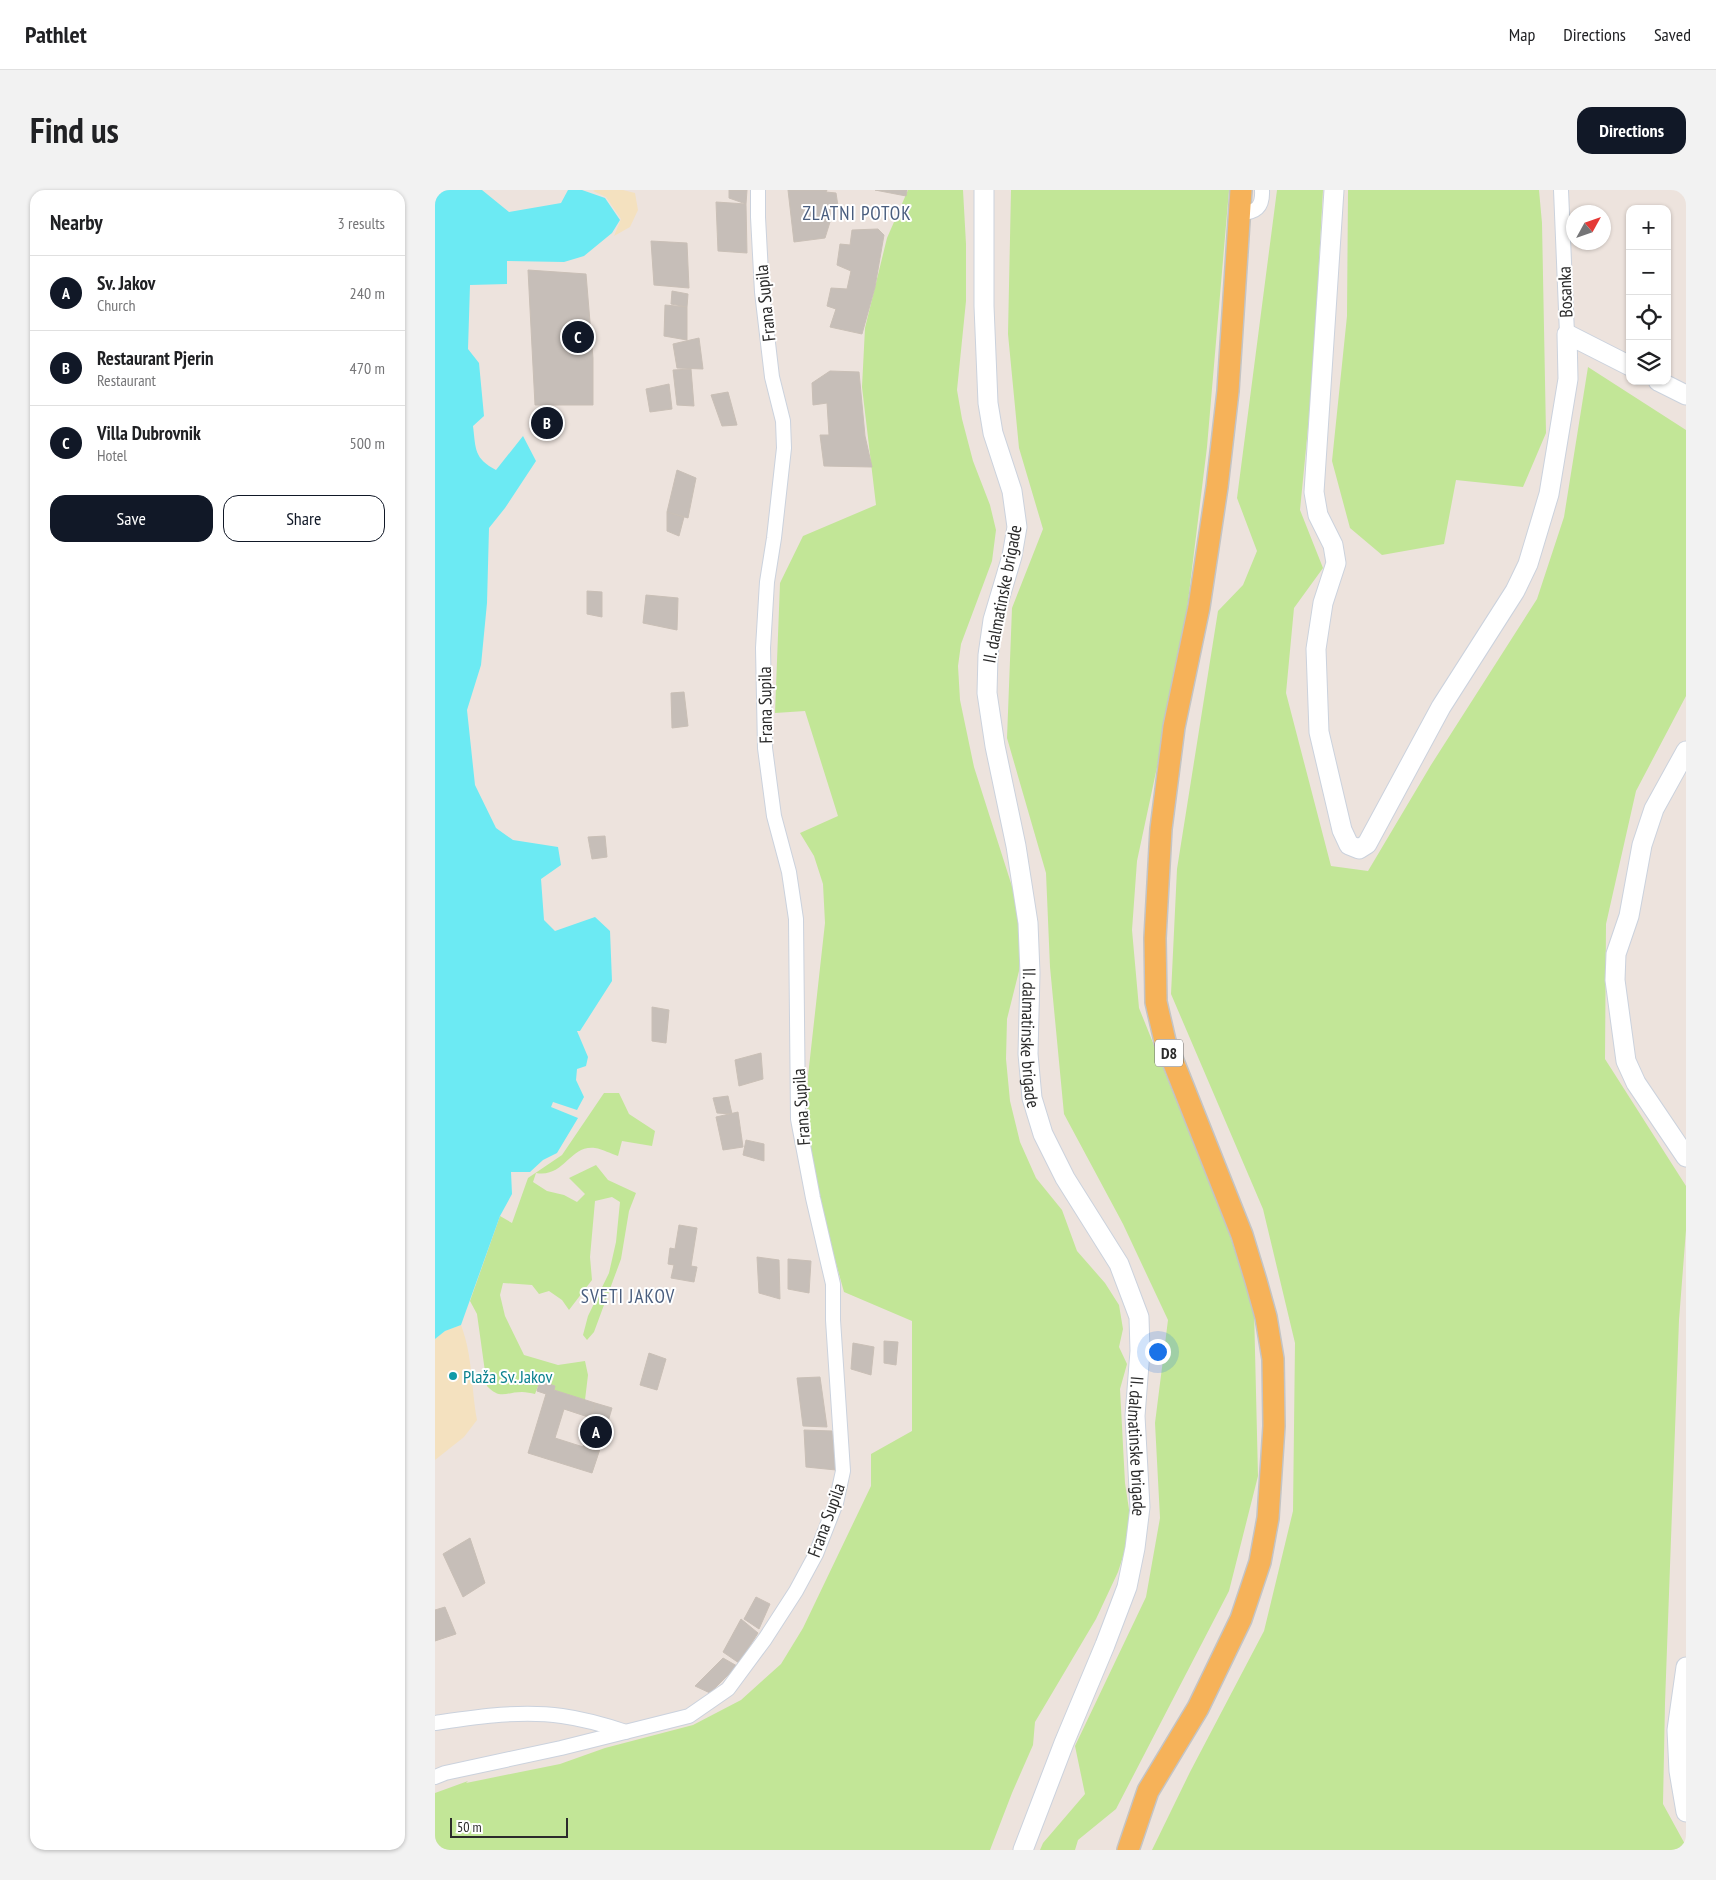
<!DOCTYPE html>
<meta charset="utf-8">
<style>
:root{--surface:#fff;--page:#f2f2f2;--text:#202124;--muted:#757577;--line:#e0e0e0;--accent:#111827}
body{margin:0;font-family:"PT Sans Narrow",sans-serif;background:var(--page);color:var(--text)}
.controls{position:absolute;right:15px;top:15px;display:grid;overflow:hidden;border-radius:10px;box-shadow:0 1px 4px #0004}
.controls button{width:45px;height:45px;display:grid;place-items:center;padding:0;border:0;border-bottom:1px solid var(--line);background:var(--surface);color:var(--text);font:25px sans-serif}
.compass{position:absolute;left:1131px;top:15px;width:45px;height:45px;border-radius:50%;background:var(--surface);box-shadow:0 1px 4px #0004;rotate:50deg}
.scale{position:absolute;left:15px;bottom:12px;width:118px;box-sizing:border-box;padding-left:5px;border:2px solid #2b2b2b;border-top:0;font-size:14px;line-height:18px;white-space:nowrap;color:#2b2b2b;-webkit-text-stroke:4px #fff;paint-order:stroke}
.you{position:absolute;left:722px;top:1161px;width:18px;height:18px;margin:-12px;border:4px solid #fff;border-radius:50%;background:#1a73e8;box-shadow:0 0 0 8px #1a73e833}
.badge{display:grid;place-items:center;width:32px;height:32px;border-radius:50%;background:var(--accent);color:#fff;font-size:16px;font-weight:700}
.pin{position:absolute;translate:-50% -50%;border:2px solid #fff;box-shadow:0 1px 5px #0006}
.list{margin:0;padding:0;list-style:none}
h2{display:flex;justify-content:space-between;align-items:center;height:65px;margin:0;padding:0 20px;font-size:21px}
h2 small{font-size:16px;font-weight:400;color:var(--muted)}
.list li{display:grid;grid-template-columns:32px 1fr auto;gap:15px;align-items:center;box-sizing:border-box;height:75px;padding:0 20px;border-top:1px solid var(--line)}
.list b{display:block;font-size:19px;white-space:nowrap}
.list p{margin:0;font-size:16px;white-space:nowrap;color:var(--muted)}
.list em{font-size:16px;font-style:normal;color:var(--muted)}
.actions{display:flex;gap:10px;padding:15px 20px}
.actions a{flex:1;padding:11px 0;border:1px solid var(--accent);border-radius:15px;text-align:center;font-size:18px;color:var(--accent)}
.actions .main{background:var(--accent);color:#fff}
.icon{flex:none;width:28px;height:28px;fill:none;stroke:currentColor;stroke-width:2;stroke-linecap:round;stroke-linejoin:round}
.map{position:relative;flex:none;width:1251px;height:1660px;overflow:hidden;border-radius:15px}
header{display:flex;align-items:center;gap:30px;box-sizing:border-box;height:70px;padding:0 25px;background:var(--surface);border-bottom:1px solid var(--line)}
header strong{font-size:24px}
nav{display:flex;gap:28px;margin-inline-start:auto;font-size:18px}
.intro{display:flex;align-items:center;justify-content:space-between;box-sizing:border-box;height:120px;padding:0 30px}
h1{margin:0;font-size:35px}
.button{padding:12px 22px;border-radius:15px;background:var(--accent);color:#fff;font-size:18px;font-weight:700}
main{display:flex;gap:30px;padding:0 30px}
aside{flex:1;background:var(--surface);border-radius:15px;box-shadow:0 1px 4px #0004}
.map>svg:first-child{display:block}
.green{fill:#c2e697}
.sand{fill:#f4e1bf}
.water{fill:#6ceaf3}
.building{fill:#c6beb8;stroke:#c9bfb6}
.lines{fill:none;stroke-linecap:round;stroke-linejoin:round}
.street-casing{stroke:#cbd2dd;stroke-width:16}
.secondary-casing{stroke:#cbd2dd;stroke-width:21}
.primary-casing{stroke:#c4c4c4;stroke-width:24}
.street{stroke:#fff;stroke-width:14}
.secondary{stroke:#fff;stroke-width:19}
.primary{stroke:#f6b259;stroke-width:21}
.culture-dot{fill:#0f9aa8;stroke:#fff;stroke-width:2}
.labels{text-anchor:middle;dominant-baseline:central;stroke-width:4;stroke-linejoin:round;paint-order:stroke}
.shield{fill:#fff;stroke:#6b6b6b;stroke-width:1}
.shield-label{font-size:16px;font-weight:bold;fill:#2b2b2b}
.street-label{font-size:18px;fill:#2b2b2b;stroke:#fff}
.culture-label{font-size:18px;fill:#0d838f;stroke:#fff;text-anchor:start}
.neighbourhood-label{font-size:19px;letter-spacing:1px;fill:#495d7e;stroke:#fff}
</style>
<header>
<strong>Pathlet</strong>
<nav><a>Map</a><a>Directions</a><a>Saved</a></nav>
</header>
<div class="intro"><h1>Find us</h1><a class="button">Directions</a></div>
<main>
<aside>
<h2>Nearby<small>3 results</small></h2>
<ul class="list">
<li><span class="badge">A</span><div><b>Sv. Jakov</b><p>Church</p></div><em>240 m</em></li>
<li><span class="badge">B</span><div><b>Restaurant Pjerin</b><p>Restaurant</p></div><em>470 m</em></li>
<li><span class="badge">C</span><div><b>Villa Dubrovnik</b><p>Hotel</p></div><em>500 m</em></li>
</ul>
<div class="actions"><a class="main">Save</a><a>Share</a></div>
</aside>
<div class="map">
<svg width="1251" height="1660" viewBox="0 0 1251 1660">
<rect width="100%" height="100%" fill="#ede3dd"/>
<path class="green" d="M473,0H528L531,54V111L522,200L527,229L538,271L555,315L561,340L557,371L526,454L523,476L525,510L539,577L588,731L584,781L572,829L571,869L575,911L585,952L601,988L627,1020L642,1061L670,1093L684,1115L688,1139L684,1157L692,1174L685,1199L690,1293L695,1326L692,1354L683,1382L661,1429L600,1532L598,1555L577,1603L555,1660H0V1603L33,1591L31,1593L125,1574L170,1558L258,1535L306,1510L346,1474L368,1438L436,1296V1264L477,1241V1131L409,1102L385,1016L371,953L373,886L390,733L388,694L379,666L365,643L403,626L370,521L340,523L345,393L368,346L441,315L427,197L430,138L452,48Z
M576,0H794L772,257L747,460L702,671L697,740L704,818L791,1034L819,1119L823,1286L794,1401L681,1619L643,1650L640,1660H605L608,1653L650,1604L640,1556L711,1407L725,1328L720,1233L733,1130L688,1034L629,924L615,777L611,683L572,548L577,418L608,339L584,258L573,144Z
M842,0H888L877,197L865,320L888,378L859,418L851,503L896,676L933,681L996,575L1102,409L1129,327L1153,177L1251,240V506L1201,601L1171,734L1170,869L1251,996V1040L1244,1130L1230,1513L1228,1614L1251,1656V1660H717L755,1582L829,1441L858,1321L860,1153L828,1019L736,804L742,679L783,421L808,395L822,361L802,308Z
M913,0H1104L1107,33L1111,243L1088,297L1021,290L1009,354L947,365L915,338L897,271L912,126Z
M169,903H184L194,924L220,941L217,956L187,951L183,966C176,964 168,959 160,958C134,955 130,988 101,983L98,992L112,1001L129,1005L142,1012L150,1004L134,988L161,975L173,990L201,1003L194,1021L186,1069L159,1142L152,1150L148,1145L153,1126L174,1083L181,1052L185,1012L177,1007L160,1011L155,1067L157,1090L134,1120L127,1110L114,1101L104,1104L97,1095L68,1093L65,1105L70,1126L89,1165L123,1175L150,1171L153,1185L150,1210L119,1200L120,1196L105,1191L100,1204C96,1203 91,1202 87,1202C71,1202 65,1210 52,1196L42,1124L35,1111L65,1026L77,1033L93,988L127,965Z"/>
<path class="sand" d="M160,0H188L200,3L203,20L195,37L179,46L186,29L171,7L158,1Z
M26,1135C38,1167 36,1197 42,1230L29,1247L0,1270V1149L10,1141Z"/>
<path class="water" d="M0,0H47L74,22L126,13L133,0H147L170,8L185,30L177,43L149,66L129,72L72,71V94L35,95L33,159L44,173L49,226L38,236C41,260 39,268 61,280L88,246L101,271L70,318L54,338L52,413L46,475L32,520L40,595L61,638L78,650L123,657L126,675L106,689L109,730L120,741L160,727L175,741L177,791L145,841H142L153,867L151,876L142,879L141,890L149,907L142,920L118,912L116,917L143,928L122,963L108,970L95,982H76L77,1004L65,1026L26,1135L10,1141L0,1149Z"/>
<path class="building" d="M294,0H312L311,14L294,8Z
M353,0H392L391,2L401,3L403,16L395,15V32L390,48L359,52Z
M440,0H472L471,6Z
M281,12L311,14L312,63L283,61Z
M443,39L449,45L440,97L427,144L395,137L401,119L392,116L396,98L412,99L416,81L402,75L405,54L415,55L417,40Z
M216,51L252,53L254,98L219,95Z
M93,80L151,84L158,168V215H100Z
M237,101L253,104L252,117L236,114Z
M230,115L252,117V150L229,146Z
M264,148L268,179L242,178L238,154Z
M256,179L259,216L242,215L238,180Z
M395,181L424,182L430,246L437,277L389,276L385,245H394L392,213L378,215L377,193Z
M234,194L237,219L215,222L211,199Z
M293,202L302,235L287,236L276,205Z
M242,280L261,288L253,328L232,322Z
M232,322L249,327L244,346L232,341Z
M152,401L167,402V427L152,424Z
M211,405L243,408L242,440L208,433Z
M249,502L253,536L237,538L236,503Z
M170,646L172,667L157,669L153,647Z
M217,817L234,820L231,853L217,851Z
M326,863L328,889L304,896L300,870Z
M293,906L297,924L282,923L278,908Z
M303,922L308,957L288,960L281,927Z
M311,950L329,954V971L308,965Z
M244,1035L262,1038L256,1076L262,1077L259,1092L236,1088L239,1075L233,1074L235,1058L240,1059Z
M322,1067L344,1070L345,1109L324,1103Z
M353,1069L376,1071L374,1103L353,1099Z
M449,1151L463,1152L461,1175L449,1173Z
M418,1153L439,1157L436,1185L416,1179Z
M214,1163L231,1169L222,1200L205,1195Z
M385,1187L392,1237L368,1236L362,1188Z
M105,1191L120,1196L119,1200L160,1213L156,1228L129,1219L120,1248L164,1262L157,1283L93,1263L111,1204L102,1201Z
M160,1213L177,1218L164,1262L148,1257Z
M369,1240L397,1241L401,1280L371,1277Z
M35,1348L50,1393L28,1407L8,1364Z
M321,1407L335,1414L324,1439L309,1429Z
M10,1417L21,1444L0,1451V1420Z
M306,1429L323,1443L304,1473L288,1462Z
M288,1468L302,1476L275,1503L260,1496Z"/>
<g class="lines">
<g class="street-casing">
<path id="street" d="M1126,0L1132,144
M804,24C821,22 828,18 827,0
M0,1533C41,1527 85,1520 127,1526C149,1529 170,1535 191,1542
M0,1587L10,1583L126,1558L254,1526L293,1499L330,1449L361,1401L381,1364L401,1313L408,1281L398,1130V1094L378,1008L363,929L361,729L354,682L339,626L330,558L328,458L332,392L339,348L349,258L348,231L337,187L327,102L323,27V0"/>
</g>
<g class="secondary-casing">
<g id="secondary">
<path id="s1" d="M549,0V116L553,213L558,243L577,301L582,337L577,366L558,430L553,465L552,503L560,556L581,656L593,733L595,783L593,864L597,908L608,944L630,988L684,1074L704,1127L705,1161L700,1226L705,1317L700,1358L692,1397L670,1455L629,1553L588,1660"/>
<path d="M899,0L879,302L883,325L898,355L901,373L888,413L881,459L884,542L907,640L914,655L924,659L932,654L1006,517L1080,401L1093,374L1114,304L1133,189L1132,144L1195,176"/>
<path d="M1223,191L1251,205"/>
<path d="M1251,561L1219,619L1207,655L1194,726L1181,764L1180,790L1191,871L1201,893L1251,967"/>
<path d="M1251,1477L1242,1540L1244,1581L1251,1622"/>
</g>
</g>
<g class="primary-casing">
<path id="primary" d="M693,1660L713,1601L763,1518L806,1429L825,1372L833,1328L839,1236L838,1169L831,1127L821,1091L807,1045L730,851L721,812L720,748L726,639L739,537L764,417L782,297L793,201L806,0"/>
</g>
<use href="#street" class="street"/>
<use href="#secondary" class="secondary"/>
<use href="#primary" class="primary"/>
</g>
<circle class="culture-dot" cx="18" cy="1186" r="5"/>
<g class="labels">
<rect class="shield" x="720" y="849.5" width="28" height="27" rx="4"/>
<g class="shield-label">
<text x="734" y="863">D8</text>
</g>
<g class="street-label">
<text transform="translate(1130 102) rotate(-92)">Bosanka</text>
<text transform="translate(330 113) rotate(-96)">Frana Supila</text>
<text transform="translate(567 404) rotate(-79)">II. dalmatinske brigade</text>
<text transform="translate(330 515) rotate(-91)">Frana Supila</text>
<text stroke="none"><textPath href="#s1" startOffset="859">II. dalmatinske brigade</textPath></text>
<text transform="translate(366 917) rotate(-94)">Frana Supila</text>
<text stroke="none"><textPath href="#s1" startOffset="1294">II. dalmatinske brigade</textPath></text>
<text transform="translate(391 1330) rotate(-70)">Frana Supila</text>
</g>
<g class="culture-label">
<text x="28" y="1186">Plaža Sv. Jakov</text>
</g>
<g class="neighbourhood-label">
<text x="422" y="23">ZLATNI POTOK</text>
<text x="193" y="1106">SVETI JAKOV</text>
</g>
</g>
</svg>
<div class="controls">
<button>+</button>
<button>−</button>
<button><svg class="icon" aria-label="locate" viewBox="0 0 24 24"><circle cx="12" cy="12" r="6"/><path d="M12 2v4M12 18v4M2 12h4M18 12h4"/></svg></button>
<button><svg class="icon" aria-label="layers" viewBox="0 0 24 24"><path d="M12 4l9 5-9 5-9-5zM3 14l9 5 9-5"/></svg></button>
</div>
<svg class="compass" viewBox="-18 -18 36 36"><path d="M0-13l5 13h-10z" fill="#e53935"/><path d="M0 13l5-13h-10z" fill="#757577"/></svg>
<div class="scale">50 m</div>
<div class="you"></div>
<div class="pin badge" style="left:161px;top:1242px">A</div>
<div class="pin badge" style="left:112px;top:233px">B</div>
<div class="pin badge" style="left:143px;top:147px">C</div>
</div>
</main>
